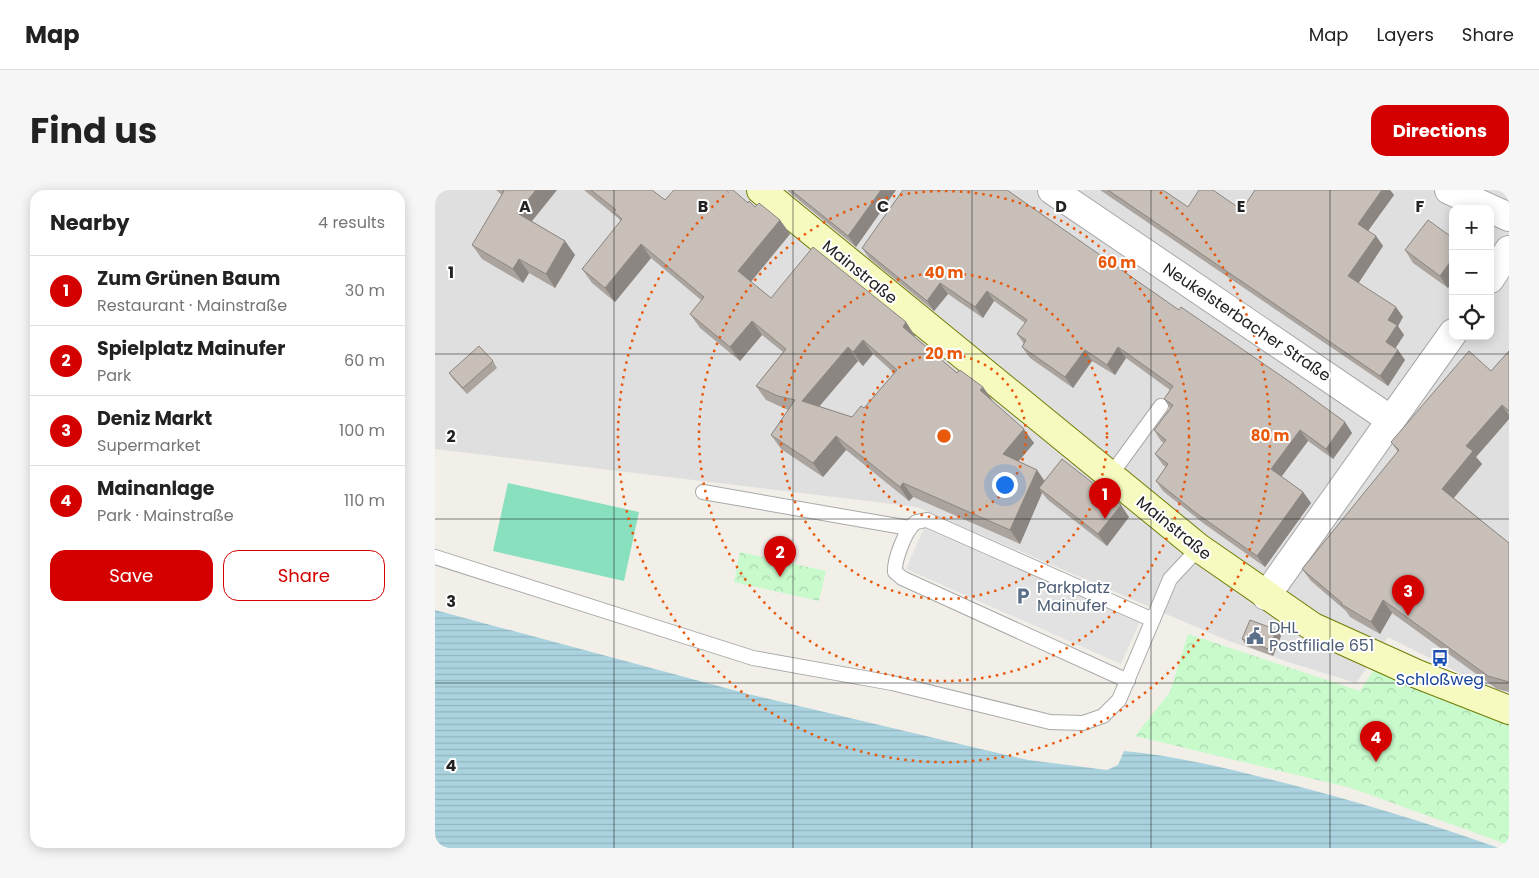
<!DOCTYPE html>
<meta charset="utf-8">
<style>
:root{--surface:#fff;--page:#f6f6f6;--text:#222;--muted:#767676;--line:#e0e0e0;--accent:#d40000}
body{margin:0;font-family:Poppins,sans-serif;background:var(--page);color:var(--text)}
.controls{position:absolute;right:15px;top:15px;display:grid;overflow:hidden;border-radius:10px;box-shadow:0 2px 12px #0003}
.controls button{width:45px;height:45px;display:grid;place-items:center;padding:0;border:0;border-bottom:1px solid var(--line);background:var(--surface);color:var(--text);font:25px sans-serif}
.you{position:absolute;left:569px;top:294px;width:18px;height:18px;margin:-12px;border:4px solid #fff;border-radius:50%;background:#1a73e8;box-shadow:0 0 0 8px #1a73e833}
.badge{display:grid;place-items:center;width:32px;height:32px;border-radius:50%;background:var(--accent);color:#fff;font-size:16px;font-weight:700}
.pin{position:absolute;translate:-50% -41px;filter:drop-shadow(0 1px 2px #0008)}
.pin::after{content:'';position:absolute;top:26px;width:18px;height:15px;background:inherit;clip-path:polygon(0 0,100% 0,50% 100%)}
.list{margin:0;padding:0;list-style:none}
h2{display:flex;justify-content:space-between;align-items:center;height:65px;margin:0;padding:0 20px;font-size:21px}
h2 small{font-size:16px;font-weight:400;color:var(--muted)}
.list li{display:grid;grid-template-columns:32px 1fr auto;gap:15px;align-items:center;box-sizing:border-box;height:70px;padding:0 20px;border-top:1px solid var(--line)}
.list b{display:block;font-size:19px;white-space:nowrap}
.list p{margin:0;font-size:16px;white-space:nowrap;color:var(--muted)}
.list em{font-size:16px;font-style:normal;color:var(--muted)}
.actions{display:flex;gap:10px;padding:15px 20px}
.actions a{flex:1;padding:11px 0;border:1px solid var(--accent);border-radius:15px;text-align:center;font-size:18px;color:var(--accent)}
.actions .main{background:var(--accent);color:#fff}
.icon{flex:none;width:28px;height:28px;fill:none;stroke:currentColor;stroke-width:2;stroke-linecap:round;stroke-linejoin:round}
.map{position:relative;flex:none;width:1074px;height:658px;overflow:hidden;border-radius:15px}
header{display:flex;align-items:center;gap:30px;box-sizing:border-box;height:70px;padding:0 25px;background:var(--surface);border-bottom:1px solid var(--line)}
header strong{font-size:24px}
nav{display:flex;gap:28px;margin-inline-start:auto;font-size:18px}
.intro{display:flex;align-items:center;justify-content:space-between;box-sizing:border-box;height:120px;padding:0 30px}
h1{margin:0;font-size:35px}
.button{padding:12px 22px;border-radius:15px;background:var(--accent);color:#fff;font-size:18px;font-weight:700}
main{display:flex;gap:30px;padding:0 30px}
aside{flex:1;background:var(--surface);border-radius:15px;box-shadow:0 2px 12px #0003}
.map>svg:first-child{display:block}
.residential{fill:#e0dfdf;fill-rule:evenodd}
.park{fill:url(#park-crowns)}
.pitch{fill:#88e0be}
.parking{fill:#e2e2e2}
.water{fill:url(#water-rules)}
.lines{fill:none;stroke-linecap:round;stroke-linejoin:round}
.lane-casing{stroke:#a9a9a9;stroke-width:16}
.street-casing{stroke:#a9a9a9;stroke-width:30}
.secondary-casing{stroke:#707d05;stroke-width:30}
.lane{stroke:#fff;stroke-width:14}
.street{stroke:#fff;stroke-width:28}
.secondary{stroke:#f7fabf;stroke-width:28}
.wall{fill:#aba49e;fill-rule:evenodd}
.shaded-wall{fill:#8b8681}
.building{fill:#c7bfb8;stroke:#8b8681;fill-rule:evenodd}
.grid{fill:none;stroke:#222;stroke-width:1;stroke-opacity:0.55}
.ring{fill:none;stroke:#e8590c;stroke-width:2.5;stroke-dasharray:2.5 5}
.labels{text-anchor:middle;dominant-baseline:central;stroke-width:4;stroke-linejoin:round;paint-order:stroke}
.street-label{font-size:16px;fill:#222;stroke:#fff}
.service-label{font-size:16px;fill:#4e5e75;stroke:#fff;text-anchor:start}
.transit-label{font-size:16px;fill:#164399;stroke:#fff}
.grid-label{font-size:16px;text-anchor:middle;font-weight:bold;fill:#222;stroke:#fff;stroke-width:4;stroke-linejoin:round;paint-order:stroke}
.centre{fill:#e8590c;stroke:#fff;stroke-width:2.5}
.ring-label{font-size:15px;text-anchor:middle;font-weight:bold;fill:#e8590c;stroke:#fff;stroke-width:4;stroke-linejoin:round;paint-order:stroke}
</style>
<header>
<strong>Map</strong>
<nav><a>Map</a><a>Layers</a><a>Share</a></nav>
</header>
<div class="intro"><h1>Find us</h1><a class="button">Directions</a></div>
<main>
<aside>
<h2>Nearby<small>4 results</small></h2>
<ul class="list">
<li><span class="badge">1</span><div><b>Zum Grünen Baum</b><p>Restaurant · Mainstraße</p></div><em>30 m</em></li>
<li><span class="badge">2</span><div><b>Spielplatz Mainufer</b><p>Park</p></div><em>60 m</em></li>
<li><span class="badge">3</span><div><b>Deniz Markt</b><p>Supermarket</p></div><em>100 m</em></li>
<li><span class="badge">4</span><div><b>Mainanlage</b><p>Park · Mainstraße</p></div><em>110 m</em></li>
</ul>
<div class="actions"><a class="main">Save</a><a>Share</a></div>
</aside>
<div class="map">
<svg width="1074" height="658" viewBox="0 0 1074 658">
<defs>
<pattern id="park-crowns" width="20" height="18" patternUnits="userSpaceOnUse" patternTransform="scale(1.25)"><rect width="20" height="18" fill="#c8facc"/><path d="M2 6a3 3 0 1 1 6 0M12 15a3 3 0 1 1 6 0" fill="none" stroke="#acd6af"/></pattern>
<pattern id="water-rules" width="6" height="5" patternUnits="userSpaceOnUse" patternTransform="scale(1.25)"><rect width="6" height="5" fill="#aad3df"/><path d="M0 2.5h6" fill="none" stroke="#92b5bf"/></pattern>
</defs>
<rect width="100%" height="100%" fill="#f2efe9"/>
<path class="residential" d="M0,0H1074V508L953,447L921,493L853,472L794,451L482,317L0,259ZM1018,19H1055V146H1018Z"/>
<path class="park" d="M305,362L391,381L384,411L299,392Z
M753,444L925,501L942,475L1074,532V655L916,598L700,546L735,502Z"/>
<path class="pitch" d="M73,293L204,322L189,391L58,361Z"/>
<path class="parking" d="M489,338L704,433L686,474L471,379Z"/>
<path class="water" d="M0,420L313,504L593,570L672,580L683,575L689,561C741,566 791,578 842,591C917,610 991,632 1064,658H0Z"/>
<g class="lines">
<g class="lane-casing">
<path id="lane" d="M675,286L726,216
M268,302L474,338
M0,367L318,468L457,493L615,532L648,533L668,526L684,510L735,389L764,358
M693,491L467,388L460,382C459,371 470,340 480,333C483,331 487,331 492,330L718,430"/>
</g>
<g class="street-casing">
<path id="street" d="M617,0L956,230
M1014,0L1074,27
M1055,89L1074,60
M831,406L1018,143"/>
</g>
<g class="secondary-casing">
<path id="secondary" d="M326,0L764,358L878,437L982,484L1074,520"/>
</g>
<use href="#lane" class="lane"/>
<use href="#street" class="street"/>
<use href="#secondary" class="secondary"/>
</g>
<path class="wall" d="M61,0H122L97,31L130,51L140,65L120,98L94,83L88,93L47,69L37,55L67,5Z
M149,0H217L230,10L313,13L345,30L355,44L316,92L336,108L471,132L480,146V147L522,183L548,197L557,211L599,253L583,271L602,280L610,291L694,327L672,356L613,310L607,303L585,354L478,307L474,311L411,260L388,287L346,259L336,245L353,220L331,210L321,196L348,162L327,145L305,171L265,138L255,124L266,110L216,68L180,112L157,93L147,79L186,31L183,28ZM438,164L459,183L429,218L417,227L384,216L423,171L428,176Z
M352,0H461L421,57L354,2Z
M665,0H728L753,17L807,20L820,0H955L959,5L933,41L941,46L948,56L923,93L968,127L963,136L969,145L960,158L970,170L953,196Z
M1018,48L1013,98L978,73L970,60Z
M427,58L744,120L910,232L917,243L898,269L873,251L846,287L868,302L876,313L830,377L768,333L728,301L721,291L731,277L728,275L720,264L729,253L726,251L719,240L735,218L729,209L735,200L691,168L680,185L657,171L638,198L595,168L587,157L589,154L582,144L590,133L559,111L548,128L513,104L499,121L434,68Z
M1074,161V229L1041,267L1047,274L1019,308L1074,353V502L1062,499L957,423L945,444L915,427L911,421L876,391L867,379L963,262L956,252L1056,181Z
M58,171L62,178L32,204L18,189L14,183Z
M842,440L846,446L838,466L811,456L807,449Z"/>
<path class="shaded-wall" d="M101,0H122L92,37L82,23Z
M446,0H461L421,57L413,46Z
M947,0H955L959,5L930,45L923,34Z
M345,30L355,44L313,95L303,81Z
M941,46L948,56L921,97L913,86Z
M130,51L140,65L120,98L111,84Z
M206,54L216,68L180,112L170,98Z
M1018,68V92L1013,98L1005,86Z
M84,69L94,83L88,93L78,79Z
M505,93L513,104L499,121L492,111Z
M552,101L559,111L548,128L540,117Z
M961,117L968,127L963,136L969,145L958,162L951,152L953,130Z
M317,131L327,145L305,171L295,157Z
M471,132L480,146L477,151L468,137Z
M428,150L438,164L428,176L418,162Z
M413,157L423,171L377,225L367,211Z
M683,157L691,168L680,185L672,175Z
M650,160L657,171L638,198L630,187Z
M963,160L970,170L953,196L945,186Z
M548,197L558,211L545,200Z
M1067,215L1074,225V229L1041,267L1047,274L1016,311L1007,299L1031,256Z
M910,232L917,243L898,269L891,259Z
M589,239L599,253L578,278L568,264Z
M865,240L873,251L844,290L836,279Z
M401,246L411,260L388,287L378,273Z
M602,280L611,294L604,298L607,303L585,354L575,340Z
M468,293L478,307L474,311L465,297Z
M868,302L876,313L830,377L822,366Z
M686,315L694,327L672,356L663,344Z
M948,410L957,423L945,444L936,432Z
M842,440L846,446L838,466L833,459Z"/>
<path class="building" d="M68,0H101L82,23L130,51L111,84L84,69L78,79L37,55L69,1Z
M156,0H217L230,10L239,0H298L313,13L314,11L320,17L324,13L345,30L303,81L336,108L378,57L471,132L468,137L522,183L525,180L548,197L545,200L589,239L568,264L602,280L575,340L468,293L465,297L401,246L378,273L336,245L360,210L343,206L321,196L351,159L317,131L295,157L255,124L269,107L206,54L170,98L147,79L187,29L179,22L181,20ZM428,150L462,180L429,218L426,216L417,227L367,211L413,157L418,162Z
M356,0H446L413,46Z
M468,0H572L744,120L746,117L855,192L910,232L891,259L865,240L836,279L868,302L822,366L761,323L721,291L733,274L720,264L731,250L719,240L738,215L729,209L738,196L683,157L672,175L650,160L630,187L587,157L591,150L582,144L592,130L552,101L540,117L505,93L492,111L427,58Z
M673,0H728L753,17L764,0H778L807,20L820,0H947L923,34L941,46L913,86L961,117L953,130L962,135L951,152L963,160L945,186Z
M993,30L1018,48V68L1005,86L970,60Z
M44,156L58,171L28,198L14,183Z
M1034,161L1056,181L1074,161V221L1067,215L1031,256L1038,261L1007,299L1074,353V492L1053,486L948,410L936,432L906,414L907,413L867,379L964,260L956,252Z
M627,269L686,315L663,344L604,298Z
M815,430L842,440L833,459L807,449Z"/>
<path class="grid" d="M179,0V658M358,0V658M537,0V658M716,0V658M895,0V658M0,164H1074M0,329H1074M0,493H1074"/>
<g class="ring">
<circle cx="509" cy="246" r="82"/>
<circle cx="509" cy="246" r="163"/>
<circle cx="509" cy="246" r="245"/>
<path d="M725 2A326 326 0 1 1 293 2"/>
</g>
<defs>
<g id="parking-bare" transform="scale(1.35)"><path d="M-3.5-5.5H1a3.5 3.5 0 0 1 0 7H-1V5.5H-3.5ZM-1-3.4V-.6H.8a1.4 1.4 0 0 0 0-2.8Z" fill="#5c6f8a" stroke="#fff" stroke-width="2.5" paint-order="stroke"/></g>
<g id="civic-bare" transform="scale(1.35)"><path d="M-.6-6.5H3V-4.5H.6V-3L4-1V1h2V6H-6V1h2V-1L-.6-3ZM-1.2 2.5V6h2.4V2.5Z" fill="#5c6f8a" stroke="#fff" stroke-width="2.5" paint-order="stroke"/></g>
<g id="bus-bare" transform="scale(1.35)"><path d="M-5-6H5V4H4V6H2V4H-2V6H-4V4H-5ZM-3.5-4V0h7V-4ZM-3.5 1.2v1.5H-2V1.2ZM2 1.2v1.5H3.5V1.2Z" fill="#1a4fb4" stroke="#fff" stroke-width="2.5" paint-order="stroke"/></g>
</defs>
<g fill-rule="evenodd">
<use href="#parking-bare" x="588" y="406"/>
<use href="#civic-bare" x="820" y="446"/>
<use href="#bus-bare" x="1005" y="468"/>
</g>
<g class="labels">
<g class="street-label">
<text transform="translate(425 82) rotate(39)">Mainstraße</text>
<text transform="translate(812 132) rotate(34)">Neukelsterbacher Straße</text>
<text transform="translate(739 338) rotate(39)">Mainstraße</text>
</g>
<g class="service-label">
<text x="602" y="397">Parkplatz<tspan x="602" dy="18">Mainufer</tspan></text>
<text x="834" y="437">DHL<tspan x="834" dy="18">Postfiliale 651</tspan></text>
</g>
<g class="transit-label">
<text x="1005" y="489">Schloßweg</text>
</g>
</g>
<g class="grid-label">
<text x="90" y="22">A</text>
<text x="268" y="22">B</text>
<text x="448" y="22">C</text>
<text x="626" y="22">D</text>
<text x="806" y="22">E</text>
<text x="985" y="22">F</text>
<text x="16" y="88">1</text>
<text x="16" y="252">2</text>
<text x="16" y="417">3</text>
<text x="16" y="581">4</text>
</g>
<circle cx="509" cy="246" r="8" class="centre"/>
<g class="ring-label">
<text x="682" y="78">60 m</text>
<text x="509" y="88">40 m</text>
<text x="509" y="169">20 m</text>
<text x="835" y="251">80 m</text>
</g>
</svg>
<div class="controls">
<button>+</button>
<button>−</button>
<button><svg class="icon" aria-label="locate" viewBox="0 0 24 24"><circle cx="12" cy="12" r="6"/><path d="M12 2v4M12 18v4M2 12h4M18 12h4"/></svg></button>
</div>
<div class="you"></div>
<div class="pin badge" style="left:670px;top:329px">1</div>
<div class="pin badge" style="left:345px;top:387px">2</div>
<div class="pin badge" style="left:973px;top:426px">3</div>
<div class="pin badge" style="left:941px;top:572px">4</div>
</div>
</main>
